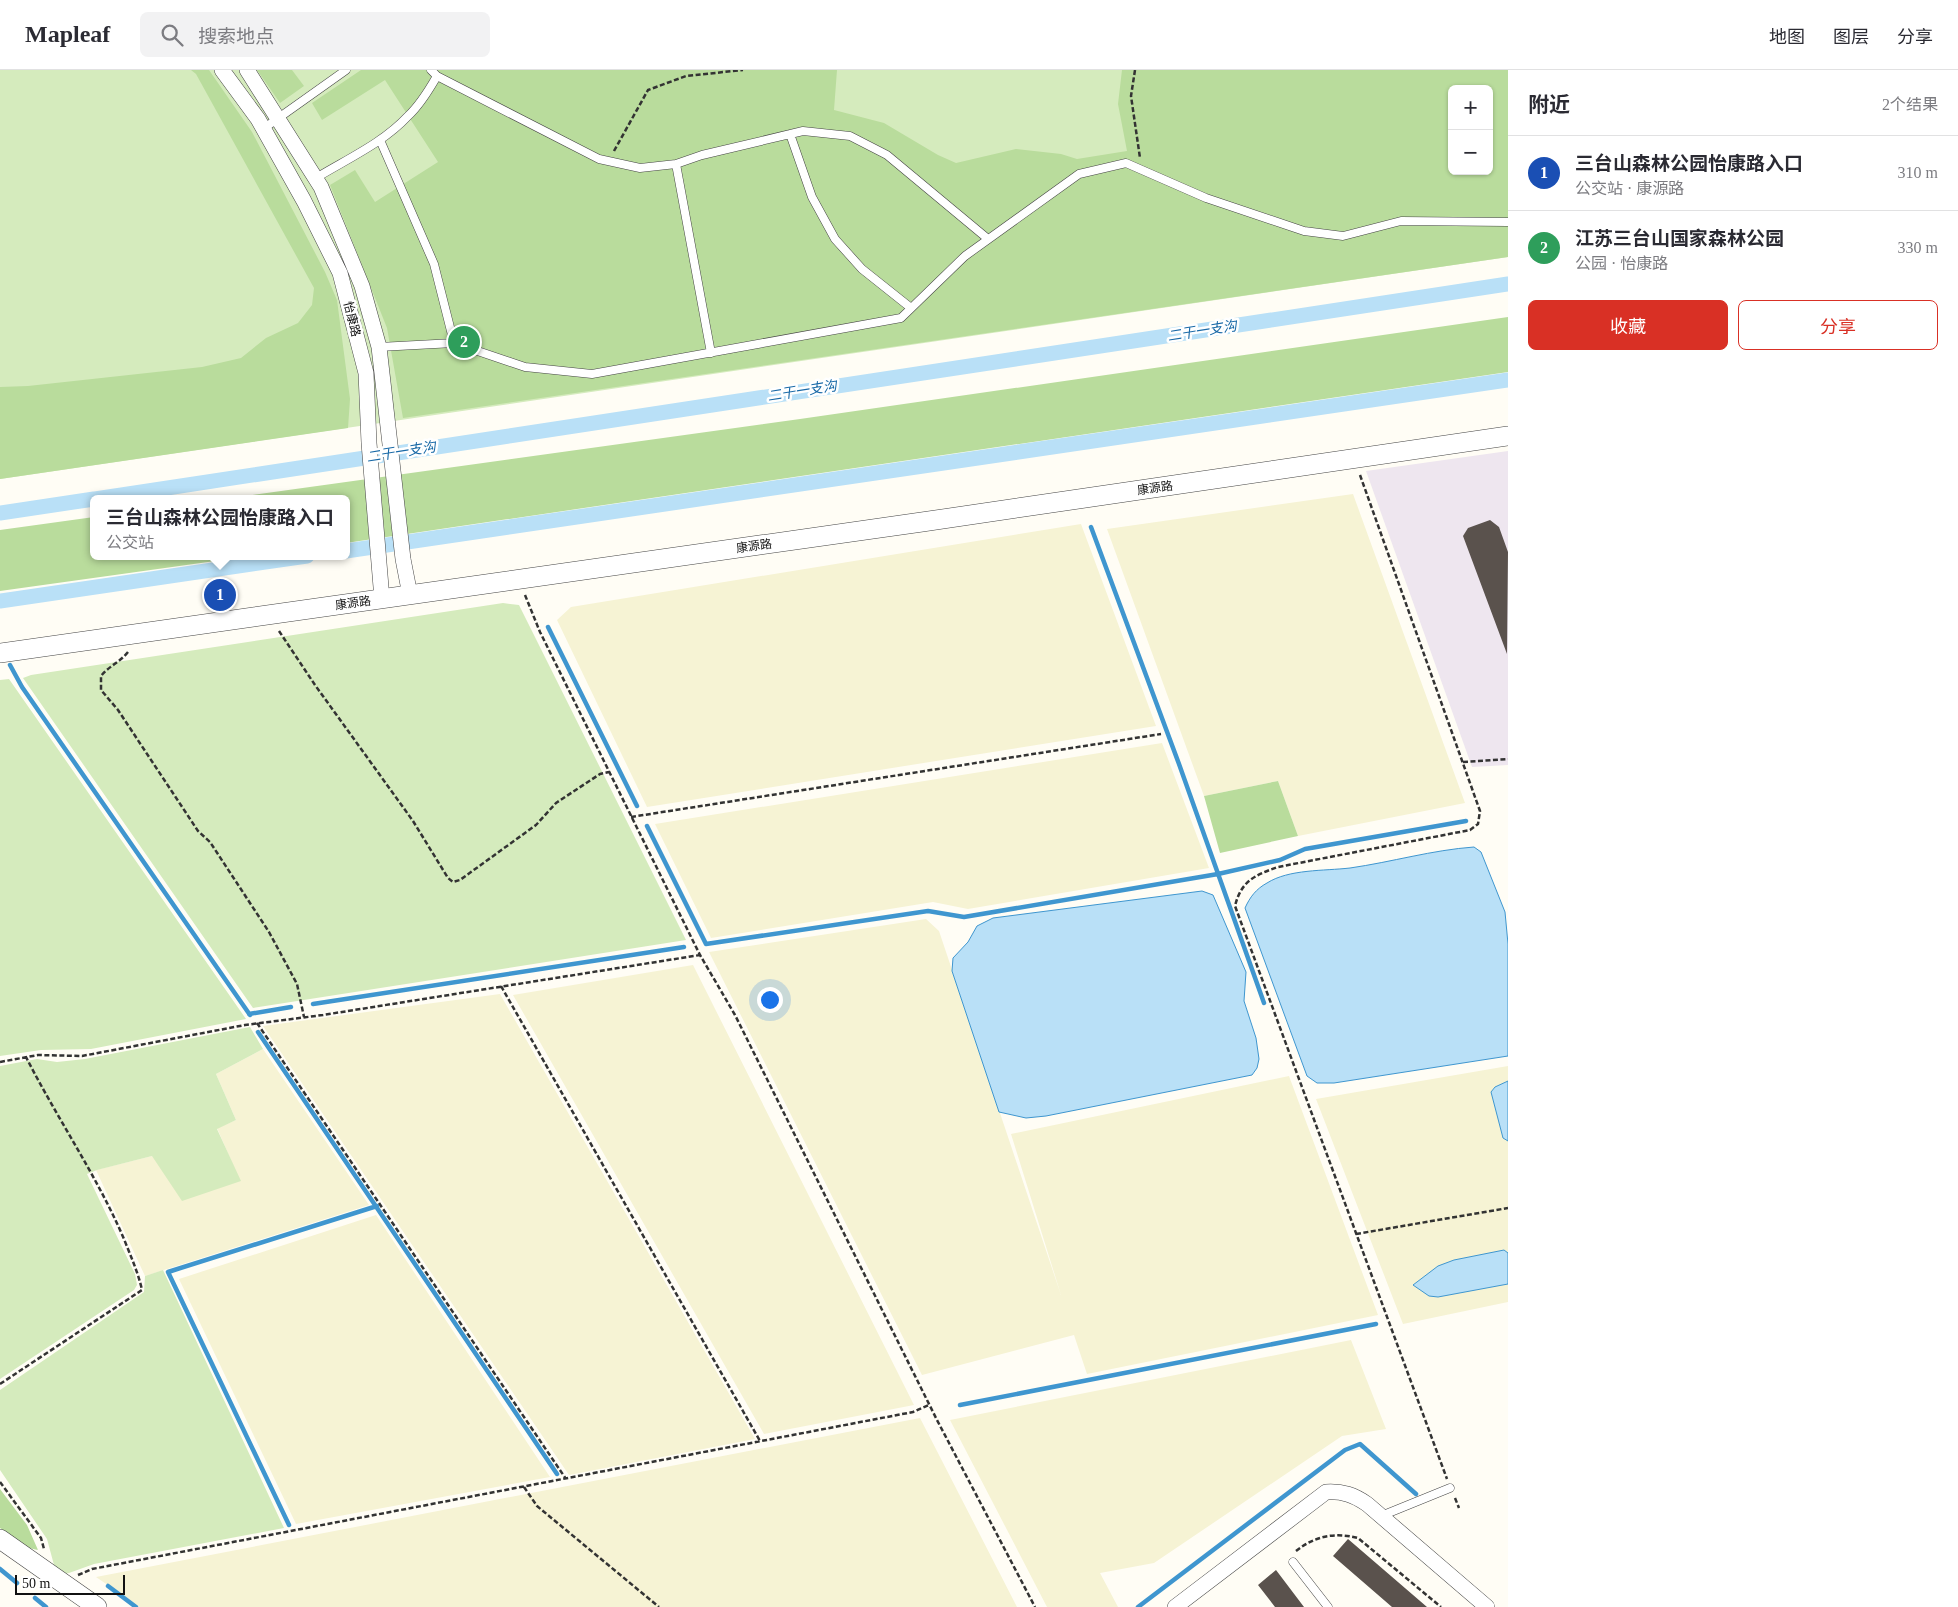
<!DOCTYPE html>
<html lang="zh">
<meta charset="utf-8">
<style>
:root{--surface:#fff;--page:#f2f2f3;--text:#2b2b33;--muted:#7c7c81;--line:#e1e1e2;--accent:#d93025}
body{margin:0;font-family:"Times New Roman","Noto Sans SC",serif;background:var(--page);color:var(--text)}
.controls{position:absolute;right:15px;top:15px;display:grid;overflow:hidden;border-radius:8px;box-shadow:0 1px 4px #0004}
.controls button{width:45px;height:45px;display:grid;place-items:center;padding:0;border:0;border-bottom:1px solid var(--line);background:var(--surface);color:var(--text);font:25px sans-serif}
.scale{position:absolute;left:15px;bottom:12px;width:110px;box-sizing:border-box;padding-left:5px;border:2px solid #111;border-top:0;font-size:14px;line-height:18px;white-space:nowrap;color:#111;-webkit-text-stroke:4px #fff;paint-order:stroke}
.you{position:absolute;left:769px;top:929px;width:18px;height:18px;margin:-12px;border:4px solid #fff;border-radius:50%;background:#1a73e8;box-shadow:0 0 0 8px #1a73e833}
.badge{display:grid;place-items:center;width:32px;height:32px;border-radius:50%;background:var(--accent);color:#fff;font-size:16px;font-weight:700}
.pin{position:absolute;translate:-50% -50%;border:2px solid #fff;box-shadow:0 1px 5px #0006}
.popup{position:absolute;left:90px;top:425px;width:260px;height:65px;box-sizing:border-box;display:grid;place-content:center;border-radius:8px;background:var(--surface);filter:drop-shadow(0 1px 4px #0005);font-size:16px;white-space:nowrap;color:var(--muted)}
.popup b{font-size:19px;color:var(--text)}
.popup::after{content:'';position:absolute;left:50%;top:100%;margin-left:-10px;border:10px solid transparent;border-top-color:var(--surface)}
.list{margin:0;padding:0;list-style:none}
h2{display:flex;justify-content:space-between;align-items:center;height:65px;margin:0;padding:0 20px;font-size:21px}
h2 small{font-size:16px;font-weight:400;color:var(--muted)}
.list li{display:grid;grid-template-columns:32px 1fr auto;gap:15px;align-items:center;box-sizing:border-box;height:75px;padding:0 20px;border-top:1px solid var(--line)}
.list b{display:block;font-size:19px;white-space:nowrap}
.list p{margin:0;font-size:16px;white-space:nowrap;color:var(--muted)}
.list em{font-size:16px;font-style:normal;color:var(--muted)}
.actions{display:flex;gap:10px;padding:15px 20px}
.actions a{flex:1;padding:11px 0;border:1px solid var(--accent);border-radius:8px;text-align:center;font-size:18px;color:var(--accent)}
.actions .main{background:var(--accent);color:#fff}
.icon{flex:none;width:28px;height:28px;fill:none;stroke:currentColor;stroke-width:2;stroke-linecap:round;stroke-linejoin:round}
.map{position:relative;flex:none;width:1508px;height:1537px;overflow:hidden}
header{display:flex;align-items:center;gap:30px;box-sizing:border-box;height:70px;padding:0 25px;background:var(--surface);border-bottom:1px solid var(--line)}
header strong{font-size:24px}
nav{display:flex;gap:28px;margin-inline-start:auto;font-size:18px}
.search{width:350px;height:45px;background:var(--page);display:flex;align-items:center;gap:12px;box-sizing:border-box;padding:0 18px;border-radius:8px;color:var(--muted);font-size:19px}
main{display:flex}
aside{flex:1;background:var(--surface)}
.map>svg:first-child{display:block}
.industrial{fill:#eee6ef}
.farmland{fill:#f6f3d4}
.green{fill:#d5ebbd;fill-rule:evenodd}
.forest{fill:#b9dc9c;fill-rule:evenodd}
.water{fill:#b9e0f7;stroke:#3f96cf}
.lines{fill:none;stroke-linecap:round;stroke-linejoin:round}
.stream{stroke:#3f96cf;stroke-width:4.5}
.canal{stroke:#b9e0f7;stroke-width:15}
.building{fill:#5a524d}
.service-casing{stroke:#444;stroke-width:9}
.minor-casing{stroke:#444;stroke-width:16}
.tertiary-casing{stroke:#444;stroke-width:20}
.path{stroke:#333;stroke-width:2.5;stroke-dasharray:5 2.5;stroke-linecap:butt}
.service{stroke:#fff;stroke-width:8}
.minor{stroke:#fff;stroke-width:15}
.tertiary{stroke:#fff;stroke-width:19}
.labels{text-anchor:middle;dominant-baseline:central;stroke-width:5;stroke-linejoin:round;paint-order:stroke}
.street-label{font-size:12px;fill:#111;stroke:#fff}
.water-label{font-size:14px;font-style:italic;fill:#1768a6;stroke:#fff}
</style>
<header>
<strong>Mapleaf</strong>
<div class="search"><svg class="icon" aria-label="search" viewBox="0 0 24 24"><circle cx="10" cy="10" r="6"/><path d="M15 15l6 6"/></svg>搜索地点</div>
<nav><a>地图</a><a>图层</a><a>分享</a></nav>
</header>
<main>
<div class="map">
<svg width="1508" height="1537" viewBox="0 0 1508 1537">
<rect width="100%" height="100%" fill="#fffdf5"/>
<path class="industrial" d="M1508,381V695L1472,697L1366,401Z"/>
<path class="farmland" d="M1353,424L1465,733L1298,766L1278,711L1204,726L1107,459Z
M1081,454L1156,656L647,737L557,550L571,537Z
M1162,673L1209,798L968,839L933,832L711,868L655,754Z
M926,849L939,861L1061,1225L1011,1064L1289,1006L1378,1245L1087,1304L1074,1265L922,1305L709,882Z
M693,895L914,1335L764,1364L513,925Z
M500,924L755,1369L569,1405L263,956Z
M263,979L369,1135L145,1206L96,1100L152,1086L240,1111L217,1058L236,1050L216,1004Z
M1508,996V1232L1403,1254L1316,1029Z
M376,1145L550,1407L296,1454L179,1209Z
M1351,1270L1386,1359L1342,1366L1154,1493L1100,1503L1118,1537H1047L950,1350Z
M920,1348L1017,1537H140L96,1507Z"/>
<path class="green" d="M0,0H1508V187L0,409ZM1452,19H1489V101H1452Z
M503,533L519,535L686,870L253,938L23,608L31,605Z
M9,609L246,949L91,979L41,980L0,986V610Z
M250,957L263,979L216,1004L236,1050L217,1059L241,1111L182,1131L152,1086L97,1100L87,1104L135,1204L137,1215L134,1220L0,1309V996L37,989L57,992L85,989Z
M163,1200L284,1458L94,1494L69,1503L64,1504L54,1495L47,1469L0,1400V1320L144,1222L145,1206Z"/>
<path class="forest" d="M191,0H209L252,62L325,202L337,230L350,329L348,358L0,409V317L28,316L202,297L241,288L266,268L298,253L312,235L314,218L196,4Z
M257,0H292L304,16L280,33Z
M361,0H837L834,40L884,53L938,85L956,93L1016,79L1061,84L1077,89L1127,81L1118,34L1122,0H1508V187L403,348L387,258L330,115L355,100L375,132L438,92L385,10L322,50L312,33ZM1452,19H1489V101H1452Z
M1508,247V302L346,473V429H224L800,349Z
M94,447V486H251L0,521V460Z
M1278,711L1298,766L1220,783L1204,726Z
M0,1419L27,1455L38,1480L29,1478L0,1458Z"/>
<path class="water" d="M1474,777L1481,782L1505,842L1508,874V986L1334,1013H1317L1307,1006L1245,838C1250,827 1256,819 1267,813C1289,799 1324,801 1350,798C1392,792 1432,780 1474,777Z
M1202,821L1213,825L1246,902L1244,931L1256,968L1259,989L1257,998L1252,1005L1046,1046L1026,1048L999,1042L952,901L953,888L968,872L977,856L993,848Z
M1508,1011V1071L1503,1068L1491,1022L1495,1017Z
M1504,1180L1508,1183V1214L1438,1227L1429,1226L1413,1215L1438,1196L1454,1190Z"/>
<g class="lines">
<path class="stream" d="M1091,457L1179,694L1264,933
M548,557L637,736
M10,595L22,617L250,945
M647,756L706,874L928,841L964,847L1218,804L1280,790L1305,779L1466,751
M313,934L684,877
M249,944L291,937
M258,962L557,1404
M960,1335L1376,1254
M289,1455L168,1202L377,1136
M0,1499L17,1513
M108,1516L136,1537
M35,1528L46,1537
M1138,1537L1345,1380L1360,1374L1416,1424"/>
<path class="canal" d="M95,429L1508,214
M0,443L94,429
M346,481L1508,310
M0,531L307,486"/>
</g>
<path class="building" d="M1490,450L1499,457L1508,482L1507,584L1463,466L1468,458Z
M1348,1469L1427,1537H1392L1333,1486Z
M1276,1500L1304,1537H1275L1258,1515Z"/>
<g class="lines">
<g class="service-casing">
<path id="service" d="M437,6L599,89L640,98L676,94L702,85L803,61L850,66L887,85L988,169
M263,59L346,0
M790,64L812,127L835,169L862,199L911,238
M380,70L434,194L454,273
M676,94L711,283
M316,108C347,89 383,73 408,46C420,35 429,20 437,6L431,0
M379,277L454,273L525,297L592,304L901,248L965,186L1079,104L1126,93L1206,128L1304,161L1343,166L1401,151L1508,152
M1381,1446L1450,1418
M1293,1492L1328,1537"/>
</g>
<g class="minor-casing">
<path id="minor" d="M222,0L258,49L304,131L340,203L366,303L369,373L382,529
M247,0L321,117L362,216L379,277L403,489L410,525
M1175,1537L1326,1422C1343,1421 1354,1425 1367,1434L1487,1537"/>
</g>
<g class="tertiary-casing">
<path id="tertiary" d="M0,583L922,452L1508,366
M0,1469L97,1537"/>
</g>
<path class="path" d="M1135,0L1131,26L1140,88
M614,81L648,20L686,6L743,0
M1360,405L1480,741L1478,754L1470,760L1278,797C1255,805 1241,811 1235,836L1447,1409
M525,525L540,562L700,885L735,945L937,1350L1035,1537
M279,561L315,615L413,751L448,808L453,812L460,810L536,755L556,733L600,704L609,702
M128,582C120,592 109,596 101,606V620L118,640L198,761L210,772L269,862L297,914L304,947
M1463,692L1508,689
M631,747L1161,664
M501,916L760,1371
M257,953L566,1409
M0,992L38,985L82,986L245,955L323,945L700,885
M1356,1164L1508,1138
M0,1314L142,1220C138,1202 131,1187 124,1169C97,1106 57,1048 26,987
M0,1412L41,1468L44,1479
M524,1417L537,1436L659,1537
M1455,1428L1459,1438
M1296,1481C1315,1466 1334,1462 1358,1468L1441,1537
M78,1505L92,1499L913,1342L929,1335"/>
<use href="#service" class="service"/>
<use href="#minor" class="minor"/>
<use href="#tertiary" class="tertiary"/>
</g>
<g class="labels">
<g class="street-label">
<text transform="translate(352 249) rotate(76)">怡康路</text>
<text transform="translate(1155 418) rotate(-8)">康源路</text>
<text transform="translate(754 476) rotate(-8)">康源路</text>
<text transform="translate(353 533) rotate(-8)">康源路</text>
</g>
<g class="water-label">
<text transform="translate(1202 261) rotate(-9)">二干一支沟</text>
<text transform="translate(802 321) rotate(-9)">二干一支沟</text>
<text transform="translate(401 382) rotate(-9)">二干一支沟</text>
</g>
</g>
</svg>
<div class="controls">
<button>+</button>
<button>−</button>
</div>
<div class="scale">50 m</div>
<div class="you"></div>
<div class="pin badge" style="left:220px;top:525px;background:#1a4fb4">1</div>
<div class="popup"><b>三台山森林公园怡康路入口</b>公交站</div>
<div class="pin badge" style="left:464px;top:272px;background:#2e9e5b">2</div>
</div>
<aside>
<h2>附近<small>2个结果</small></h2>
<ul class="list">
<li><span class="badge" style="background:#1a4fb4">1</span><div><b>三台山森林公园怡康路入口</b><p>公交站 · 康源路</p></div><em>310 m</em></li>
<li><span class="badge" style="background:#2e9e5b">2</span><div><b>江苏三台山国家森林公园</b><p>公园 · 怡康路</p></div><em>330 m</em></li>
</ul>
<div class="actions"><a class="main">收藏</a><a>分享</a></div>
</aside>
</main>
